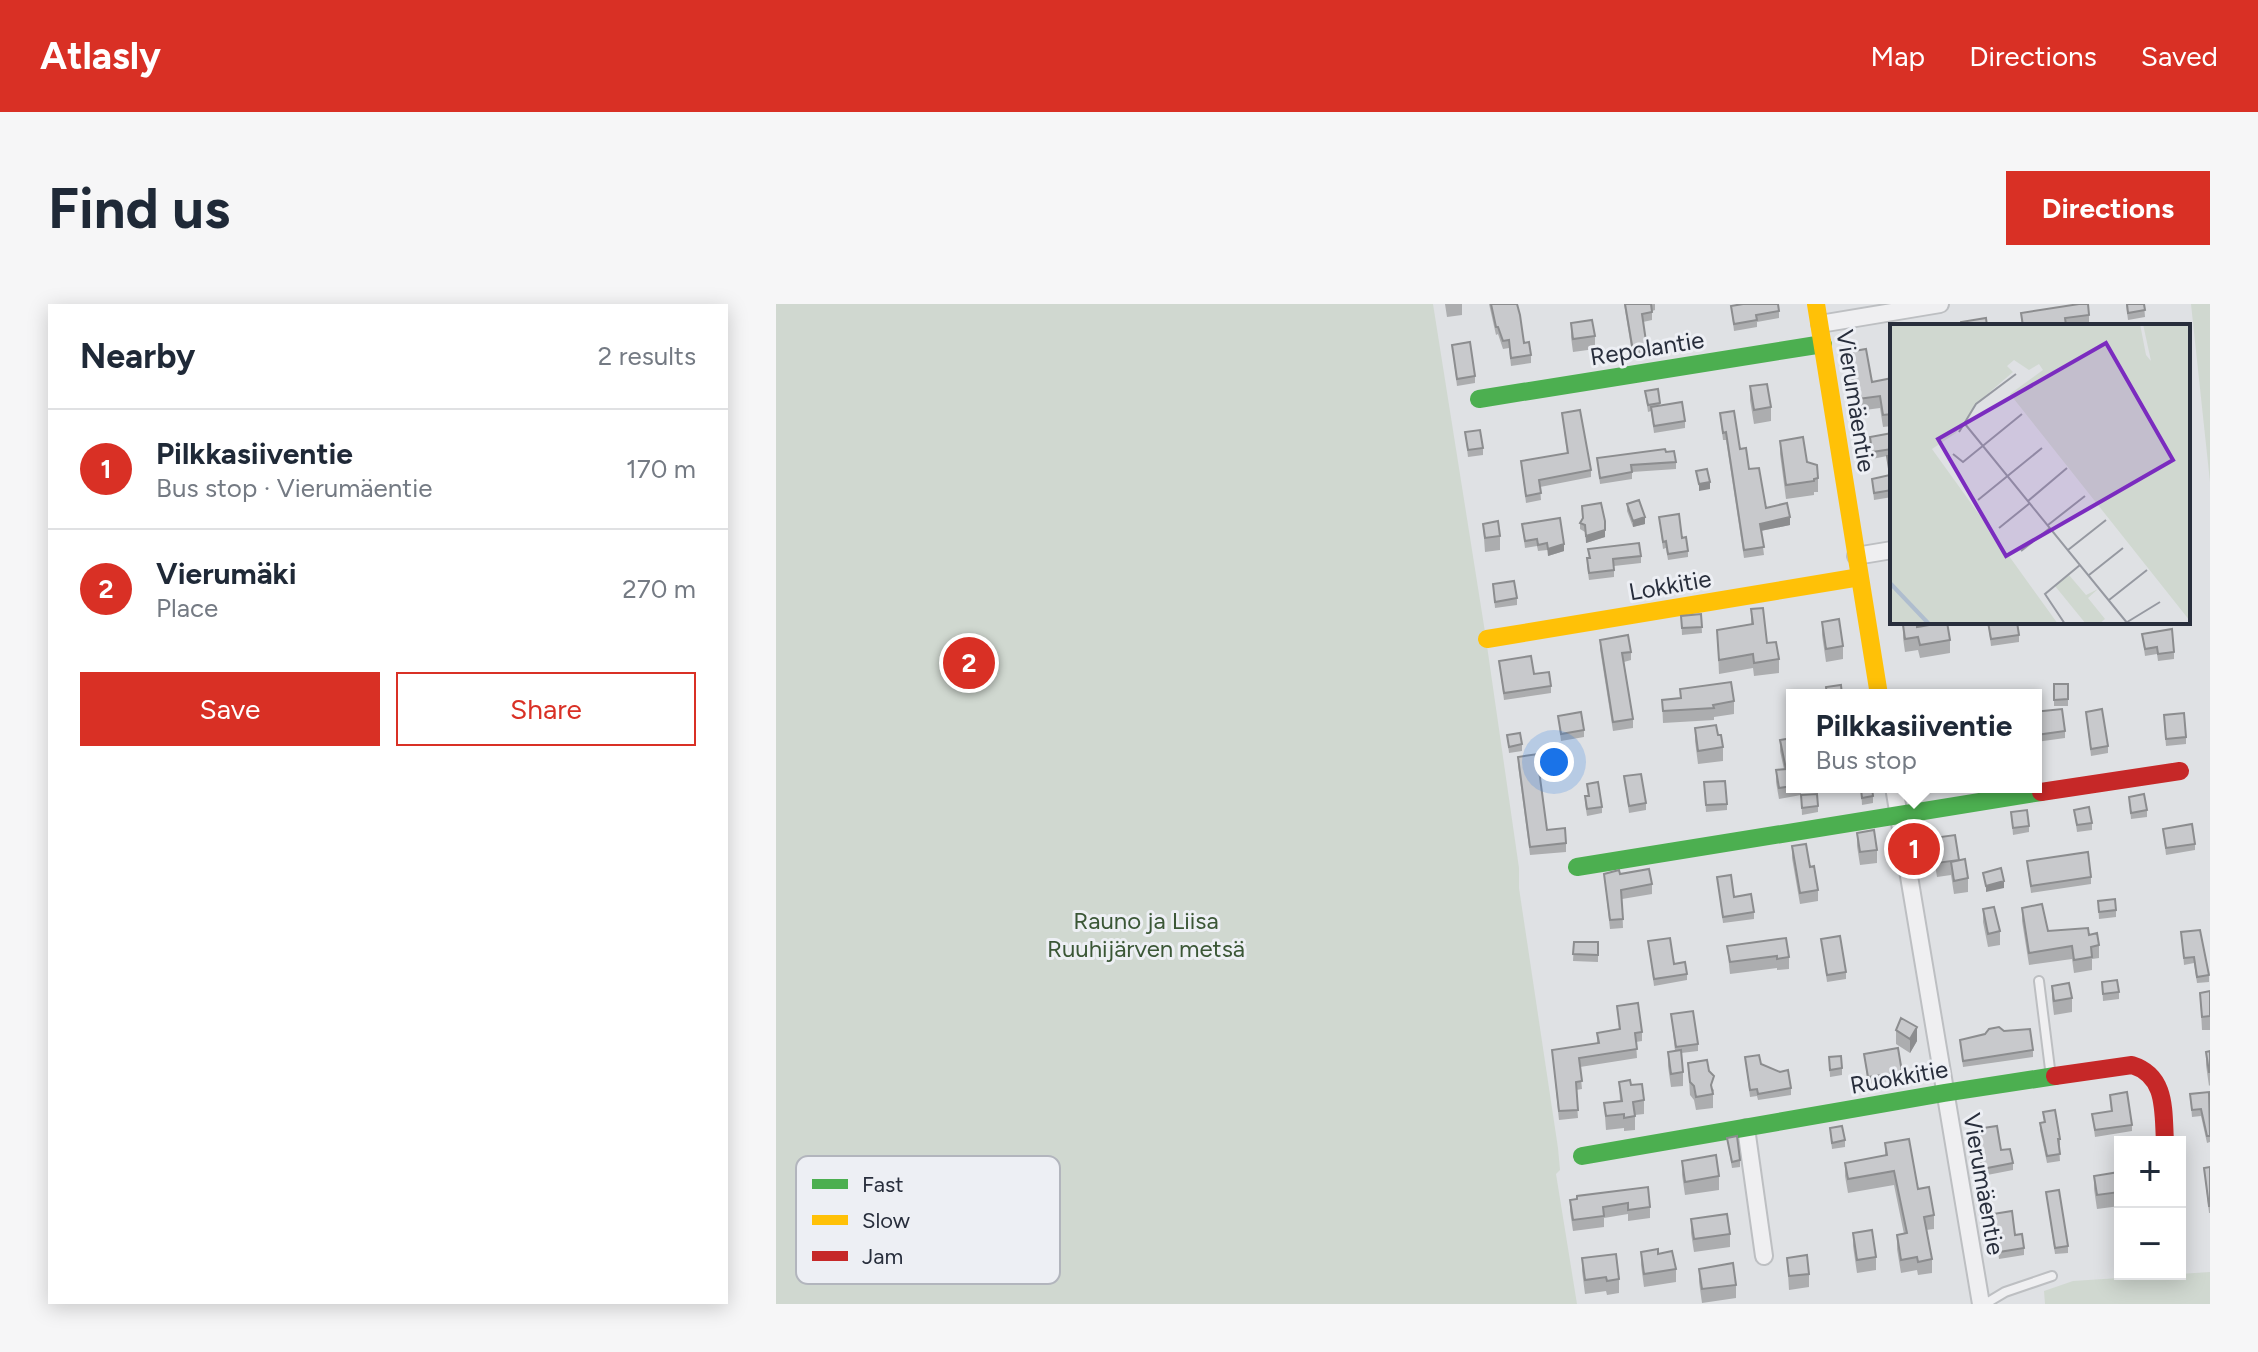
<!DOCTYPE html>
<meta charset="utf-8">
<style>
:root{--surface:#fff;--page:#f6f6f7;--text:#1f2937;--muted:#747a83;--line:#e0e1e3;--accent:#d93025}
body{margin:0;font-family:Figtree,sans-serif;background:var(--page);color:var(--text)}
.controls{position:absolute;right:24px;bottom:24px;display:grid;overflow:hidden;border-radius:0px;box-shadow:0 4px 20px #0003}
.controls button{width:72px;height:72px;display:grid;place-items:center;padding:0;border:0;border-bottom:2px solid var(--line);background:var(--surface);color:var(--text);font:40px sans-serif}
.you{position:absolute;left:778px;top:458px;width:28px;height:28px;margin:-20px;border:6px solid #fff;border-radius:50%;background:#1a73e8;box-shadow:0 0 0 12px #1a73e833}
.badge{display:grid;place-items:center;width:52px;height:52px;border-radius:50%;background:var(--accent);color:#fff;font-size:26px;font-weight:700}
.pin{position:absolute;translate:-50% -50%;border:4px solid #fff;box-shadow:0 2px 8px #0006}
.popup{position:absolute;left:1010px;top:385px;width:256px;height:104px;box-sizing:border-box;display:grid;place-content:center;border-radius:0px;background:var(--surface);filter:drop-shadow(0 2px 6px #0005);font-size:26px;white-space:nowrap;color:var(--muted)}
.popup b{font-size:30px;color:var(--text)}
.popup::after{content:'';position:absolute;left:50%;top:100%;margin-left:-16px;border:16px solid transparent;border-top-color:var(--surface)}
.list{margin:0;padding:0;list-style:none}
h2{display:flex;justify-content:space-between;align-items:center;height:104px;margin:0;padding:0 32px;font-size:34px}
h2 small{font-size:26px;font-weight:400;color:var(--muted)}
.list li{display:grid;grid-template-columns:52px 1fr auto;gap:24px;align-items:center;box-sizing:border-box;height:120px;padding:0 32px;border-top:2px solid var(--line)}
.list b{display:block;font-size:30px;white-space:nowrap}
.list p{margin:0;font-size:26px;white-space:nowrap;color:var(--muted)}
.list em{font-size:26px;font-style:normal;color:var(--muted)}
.actions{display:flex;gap:16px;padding:24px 32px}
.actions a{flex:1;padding:18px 0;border:2px solid var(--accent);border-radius:0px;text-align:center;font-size:28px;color:var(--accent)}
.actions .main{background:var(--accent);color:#fff}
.map{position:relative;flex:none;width:1434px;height:1000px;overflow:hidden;border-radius:0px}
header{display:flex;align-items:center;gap:48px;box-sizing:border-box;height:112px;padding:0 40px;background:var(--accent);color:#fff}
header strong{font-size:38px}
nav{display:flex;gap:44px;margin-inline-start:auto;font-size:28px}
.intro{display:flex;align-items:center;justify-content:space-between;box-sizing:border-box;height:192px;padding:0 48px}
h1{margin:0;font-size:56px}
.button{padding:20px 36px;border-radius:0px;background:var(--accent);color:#fff;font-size:28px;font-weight:700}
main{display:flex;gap:48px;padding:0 48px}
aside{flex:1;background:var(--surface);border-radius:0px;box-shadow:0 4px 20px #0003}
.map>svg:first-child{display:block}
.green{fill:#d0d8d0}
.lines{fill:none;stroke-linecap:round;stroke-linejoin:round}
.lane-casing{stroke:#bdbfc2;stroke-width:12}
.street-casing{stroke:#bdbfc2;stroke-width:20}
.lane{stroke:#efeff1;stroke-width:8}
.street{stroke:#efeff1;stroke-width:16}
.fast{stroke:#4caf50;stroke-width:18}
.slow{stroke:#ffc107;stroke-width:18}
.jam{stroke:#c62828;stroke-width:18}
.wall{fill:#acadaf}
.shaded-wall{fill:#8c8d8f}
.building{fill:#c8c9cc;stroke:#8c8d8f;stroke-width:2}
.labels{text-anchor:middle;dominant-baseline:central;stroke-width:6;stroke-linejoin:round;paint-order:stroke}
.street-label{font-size:24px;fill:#282e3c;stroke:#edeff4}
.park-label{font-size:24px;fill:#3b5736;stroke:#edeff4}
.inset-river{fill:none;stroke:#afbdce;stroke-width:4}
.inset-road{fill:none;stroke:#9699a1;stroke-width:2}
.view{fill:#7b2cbf;fill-opacity:0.15;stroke:#7b2cbf;stroke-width:4}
.inset-edge{fill:none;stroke:#282e3c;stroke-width:4}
.key{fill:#edeff4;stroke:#b2b5bd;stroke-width:2}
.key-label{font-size:22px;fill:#282e3c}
</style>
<header>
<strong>Atlasly</strong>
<nav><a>Map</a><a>Directions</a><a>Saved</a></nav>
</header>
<div class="intro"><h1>Find us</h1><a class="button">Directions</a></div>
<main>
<aside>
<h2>Nearby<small>2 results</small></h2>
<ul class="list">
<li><span class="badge">1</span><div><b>Pilkkasiiventie</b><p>Bus stop · Vierumäentie</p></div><em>170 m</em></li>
<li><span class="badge">2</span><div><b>Vierumäki</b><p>Place</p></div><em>270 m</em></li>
</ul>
<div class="actions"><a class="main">Save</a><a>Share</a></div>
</aside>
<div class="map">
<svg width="1434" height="1000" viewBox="0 0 1434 1000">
<rect width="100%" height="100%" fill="#dfe1e4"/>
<path class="green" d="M0,0H657L709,328L743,564V584L782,844L784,866L780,870L801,1000H0Z
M1415,0H1434V178Z
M1434,968V1000H1269L1268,987L1297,977Z"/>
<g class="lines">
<g class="lane-casing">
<path id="lane" d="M1263,677L1275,773
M1209,1000L1229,988L1276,972"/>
</g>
<g class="street-casing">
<path id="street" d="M1044,20L1164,0
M1080,252L1116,246
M1118,483L1205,1000
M970,824L988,952"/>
</g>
<use href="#lane" class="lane"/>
<use href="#street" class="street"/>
<path class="fast" d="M703,95L1047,40
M801,563L1265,488
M806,852L1168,789L1279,772"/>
<path class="slow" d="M1040,0L1103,391
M711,335L1084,273"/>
<path class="jam" d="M1265,488L1404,467
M1279,772L1356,761C1391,772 1387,807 1389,838"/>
</g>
<path class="wall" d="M669,0H686V11L671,13Z
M713,0H741L748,39L755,51V59L735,62L733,44L727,45L722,30L720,31Z
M848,0H879V6L876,7V16L867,18L871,52L857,55Z
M1350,0H1368L1369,13L1352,16Z
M955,2L1003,7V14L981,18V23L958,27Z
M1245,9L1313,11V18L1290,20V22H1246Z
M795,19L819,32V45L797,48L795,33Z
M676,41L699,72V79L681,82Z
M1072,48L1096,78L1116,74V122L1107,123L1104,104L1074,108L1072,90V78L1075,77L1072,60Z
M974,82L995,103V117L978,120L974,96Z
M882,85L884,102L909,117V124L878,129L875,107L872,108L869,87Z
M786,109L815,166V173L764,183L765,196L750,199L745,157L791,149Z
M944,109L964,145L990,204L1014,221L985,227L988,251L968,254L950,136H947Z
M689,128L707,144V151L692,153Z
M1116,129V193L1098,196L1096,175L1113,172L1111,152L1096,155L1094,133Z
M1004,137L1031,158L1042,174V188H1038V191L1010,195L1004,150Z
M890,148L900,158V165L856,168V175L824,180L821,154Z
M851,200L869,220L857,223L851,207Z
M806,202L829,217V233L810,239L809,228L804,225V219L807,215Z
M883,213L906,234L912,247V253L892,256L890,244L887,245Z
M707,220L724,232V246L709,248Z
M746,220L788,247L772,252L771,246L762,247L761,242L749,244Z
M812,245L865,252V259L838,262V273L813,276L811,261V254H813Z
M717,280L741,294V301L719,304Z
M975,305L991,339L1003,355V369L978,372L977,364L943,370L941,326L975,320Z
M925,310L926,329L906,331L905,312Z
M1046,318L1067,342V355L1050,358L1046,331Z
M1212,318L1243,331V338L1215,342Z
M1390,318H1405V319L1390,322Z
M1127,321L1174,336V349L1144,354L1142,346L1129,348L1127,334Z
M1366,330L1398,348V355L1382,357L1381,350L1369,352Z
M824,336L855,348V356L848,358L857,415V424L837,427L824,345Z
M723,357L758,370L775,382V389L728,396Z
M1278,380H1292V402H1278Z
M904,385L958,397V410L938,413V416L887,419L886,396L904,394Z
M1260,407L1289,427V434L1260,438Z
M1310,408L1332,442V449L1315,452Z
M782,412L808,426V433L785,437Z
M1388,418L1410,433V440L1390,442Z
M919,424L942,431L947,443V457L922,460L919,437Z
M731,431L746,440V447L733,449Z
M1016,434V483H1025V491L1042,502V508L1026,511L1025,491L1003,495L1000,478V466L1008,465L1004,447V436Z
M742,453L769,458L763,466L771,526L790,539V548L754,551L742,461Z
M848,472L870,499V506L853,509Z
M928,478L951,500V506L930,508Z
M811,480L826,503V509L811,512L809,499V492H812Z
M1085,485L1097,492V499L1086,501Z
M1353,493L1371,506V513L1355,515Z
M1298,506L1316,519V526L1301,528Z
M1235,508L1253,522V528L1237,531Z
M1387,525L1419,540V546L1390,551Z
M1081,529L1101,546V559L1084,561L1081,542Z
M1157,534L1183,556L1192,574V588L1178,590L1175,571L1161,573L1157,548Z
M1016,542L1034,563L1042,586V597L1024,600L1016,554Z
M1251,557L1315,573V580L1255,589Z
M828,570H844L876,580V590L846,595L847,624L834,625Z
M941,573L958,593L978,608V615L947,619Z
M1322,597L1340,606V613L1323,615Z
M1246,604L1272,627L1313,631L1323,641V654L1316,655V666L1298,669L1296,655L1253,661L1246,617Z
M1207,605L1224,627V641L1212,643L1207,618Z
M1405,628L1433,671V678L1421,679L1418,659L1408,661Z
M1045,635L1070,668V675L1051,678Z
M872,637L911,670V676L878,682Z
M798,638H822V658L797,657Z
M951,642L1013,653V665L1001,666V664L954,670Z
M1326,678L1343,688V695L1327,697Z
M1276,682L1296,694V708L1278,711L1276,695Z
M1434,687V726H1426L1424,689Z
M841,702L866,728V737L860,738L861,754L804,763L806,785L800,786L802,814L783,816L776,746L821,740V729L843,725Z
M895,710L922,740V747L905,749L907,768V782L895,783L892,762V748L899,747Z
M1120,726L1141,737L1134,749L1120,740Z
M1184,736L1257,746V753L1187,763Z
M1434,747V781L1433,782L1430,761V748Z
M1088,750L1126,768V775L1092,780Z
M969,753L985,760L1015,784V791L982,796L981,792L974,793Z
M1053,753L1066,764V771L1054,773Z
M912,759L938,786L937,790V804L920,806L918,796L914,791Z
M843,778L855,781L868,796V810L859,811V826L848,827V824L830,826L828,799L844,797Z
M1414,790L1434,799V838L1431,839L1425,812L1416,813Z
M1334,791L1356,821V827L1319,833L1316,810L1335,807Z
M1267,808L1284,835V842H1283L1284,857L1271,859L1264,826V819L1268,818Z
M1054,824L1069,836V843L1056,845Z
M1200,825L1225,846L1237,859V866L1206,872Z
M951,834L964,856V863L956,864Z
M1109,839L1142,885L1158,911V925L1150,926L1156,955V969L1142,971L1141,966L1125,969L1121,945V931L1128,930L1118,881L1072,889L1069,872V859L1109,852Z
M906,857L943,872V886L909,891L906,871Z
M1434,863V909H1433L1428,864Z
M1318,872H1344V902L1321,905L1318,885Z
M1270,888L1292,942V949L1279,950Z
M801,892L874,903V914L852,917V910L828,914V923L797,927L794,907V896L801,895Z
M1217,910L1239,931L1248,944V951L1223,955Z
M915,915L954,930V943L918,948L915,929Z
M1077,929L1100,953V966L1081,969L1077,942Z
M865,948L882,950L900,965V978L868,983L865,961Z
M806,954L843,975V989L831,991L830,987L809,990L806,967Z
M1011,954L1033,970V983L1013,986Z
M923,965L960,981V994L926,999L923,978Z"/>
<path class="shaded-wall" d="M934,178V185L923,187V180Z
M869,213V220L857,223V217Z
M1014,213V221L984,227V220Z
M829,226V233L810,239V232Z
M788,240V247L772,252V245Z
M769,449V458L762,468V459Z
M1228,577V584L1210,588V582Z
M1141,723V737L1134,749V735Z"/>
<path class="building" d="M715,0H741L744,11L748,39L753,38L755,51L735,54L733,36L727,37L722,23H720Z
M849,0H875L876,8L866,10L871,44L857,47Z
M967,0H1002L1003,7L980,11L981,16L958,20L955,2Z
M1303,0H1312L1313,11L1289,14L1290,21L1247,22L1245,9Z
M1351,0H1368L1369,6L1352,9Z
M1210,14L1211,22H1185V18Z
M816,16L819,32L797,35L795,19Z
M694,38L699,72L681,75L676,41Z
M1090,45L1096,78L1116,74V110L1107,111L1104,92L1074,96L1072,78L1077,77L1072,48Z
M991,80L995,103L978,106L974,82Z
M882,85L884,99L872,101L869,87Z
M906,98L909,117L878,122L875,103Z
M804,106L815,166L763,176L765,189L750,192L745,157L792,149L786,109Z
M958,107L964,145L970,144L973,165L983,164L990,204L1011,199L1014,213L984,220L988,243L968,246L950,128L947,129L944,109Z
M704,126L707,144L692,146L689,128Z
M1116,129V145L1096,148L1094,133Z
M1027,133L1031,158L1041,161L1042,174L1038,175V177L1010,181L1004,137Z
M889,145L890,148L898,147L900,158L855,161L856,168L824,174L821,154Z
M1116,151V186L1098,189L1096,175L1114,171L1111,152Z
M931,165L934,178L923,180L920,167Z
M863,196L869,213L857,217L851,200Z
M825,199L829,217V226L810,232L809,221L804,219L807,214L806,202Z
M903,210L906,234L910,233L912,247L892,250L890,237L887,238L883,213Z
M784,214L788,240L772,245L771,239L762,241L761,235L749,237L746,220Z
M722,217L724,232L709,234L707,220Z
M863,239L865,252L837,255L838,266L813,269L811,254H814L812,245Z
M738,277L741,294L719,298L717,280Z
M987,304L991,339L1000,338L1003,355L978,359L977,350L943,356L941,326L977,320L975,305Z
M925,310L926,323L906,324L905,312Z
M1063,315L1067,342L1050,345L1046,318Z
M1141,318V323L1171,318L1174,336L1144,341L1142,333L1129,335L1127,321Z
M1212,318H1241L1243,331L1215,335Z
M1396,325L1398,348L1382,350L1381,343L1369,345L1366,330Z
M852,331L855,348L846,349L857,415L837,418L824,336Z
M755,352L758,370L773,368L775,382L728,389L723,357Z
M955,378L958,397L937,401L938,404L887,407L886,396L905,394L904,385Z
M1278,380H1292V395L1278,396Z
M1065,381L1066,391H1051L1050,383Z
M1286,405L1289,427L1260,431V407H1267Z
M1326,405L1332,442L1315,445L1310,408Z
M805,408L808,426L785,430L782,412Z
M1408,409L1410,433L1390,435L1388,411Z
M940,421L942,431H945L947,443L922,447L919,424Z
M744,429L746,440L733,443L731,431Z
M1016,434V482L1003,484L1000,466L1010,465L1004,436Z
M769,449L762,459L771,526L789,524L790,539L754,543L742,453Z
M865,470L870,499L853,502L848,472Z
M949,477L951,500L930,501L928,478Z
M822,478L826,503L811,505L809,492H813L811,480Z
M1096,484L1097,492L1086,494L1085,485Z
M1041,490L1042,502L1026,504L1025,491Z
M1368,490L1371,506L1355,509L1353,493Z
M1313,503L1316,519L1301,521L1298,506Z
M1251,506L1253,522L1237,524L1235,508Z
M1416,520L1419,540L1390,544L1387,525Z
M1098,526L1101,546L1084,548L1081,529Z
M1179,531L1183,556L1161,559L1157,534Z
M1030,540L1034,563L1038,562L1042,586L1024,589L1016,542Z
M1312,548L1315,573L1255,582L1251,557Z
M1189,555L1192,574L1178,577L1175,558Z
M1225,564L1228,577L1210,582L1207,569Z
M873,565L876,580L845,586L847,615L834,616L828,570L843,566L844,570Z
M955,571L958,593L975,590L978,608L947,613L941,573Z
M1339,595L1340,606L1323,608L1322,597Z
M1266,600L1272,627L1312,624L1313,631L1321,629L1323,641L1315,643L1316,653L1298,656L1296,642L1253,649L1246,604Z
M1218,603L1224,627L1212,630L1207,605Z
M1424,626L1433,671L1421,673L1418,653L1408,654L1405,628Z
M1064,632L1070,668L1051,671L1045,635Z
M894,634L898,660L909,658L911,670L878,675L872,637Z
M1010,634L1013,653L1001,655V652L954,658L951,642Z
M798,638H822V651L797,650Z
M1341,676L1343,688L1327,690L1326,678Z
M1293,679L1296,694L1278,697L1276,682Z
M1434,687V712L1426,713L1424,689Z
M862,699L866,728L859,729L861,745L803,754L806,777L800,778L802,806L783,807L776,746L823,739L821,729L844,725L841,702Z
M917,707L922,740L900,743L895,710Z
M1125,714L1141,723L1134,735L1120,726Z
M1223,723L1228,727L1254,725L1257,746L1187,757L1184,736L1209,730L1213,725Z
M1122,744L1126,768L1092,773L1088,750Z
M905,746L907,768L895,770L892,748Z
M1434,747V768H1433L1430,748Z
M983,751L985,760L1004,768L1012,766L1015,784L982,790L981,785L974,786L969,753Z
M1065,752L1066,764L1054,766L1053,753Z
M931,756L933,767L938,772L935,781L937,790L920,793L918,782L914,778L912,759Z
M854,776L855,781L866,780L868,796L857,798L859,812L848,814V810L830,812L828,799L846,797L843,778Z
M1351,788L1356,821L1319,826L1316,810L1336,807L1334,791Z
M1433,788L1434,832H1431L1425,805L1416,806L1414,790Z
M1279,806L1284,835H1282L1284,850L1271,852L1264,819L1269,818L1267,808Z
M1066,822L1069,836L1056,839L1054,824Z
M1221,822L1225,846L1234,845L1237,859L1206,865L1200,825Z
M961,832L964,856L956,858L951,834Z
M1133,835L1142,885L1153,883L1158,911L1148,913L1156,955L1142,958L1141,953L1125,956L1121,931L1131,929L1118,867L1072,875L1069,859L1111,851L1109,839Z
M940,851L943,872L909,878L906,857Z
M1434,863V902H1433L1428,864Z
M1343,868L1344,888L1321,891L1318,872Z
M872,883L874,903L852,906V899L827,903L828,912L797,916L794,896L801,895V892Z
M1283,886L1292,942L1279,944L1270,888Z
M1236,907L1239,931L1246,930L1248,944L1223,948L1217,910Z
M951,910L954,930L918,935L915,915Z
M1096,926L1100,953L1081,956L1077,929Z
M882,945V950L896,947L900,965L868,970L865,948Z
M840,950L843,975L831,977L830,973L809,976L806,954Z
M1031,951L1033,970L1013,972L1011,954Z
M957,959L960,981L926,985L923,965Z"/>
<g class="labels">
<g class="street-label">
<text transform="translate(871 44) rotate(-9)">Repolantie</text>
<text transform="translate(1080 97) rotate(81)">Vierumäentie</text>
<text transform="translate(894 281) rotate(-10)">Lokkitie</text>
<text transform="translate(1123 773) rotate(-10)">Ruokkitie</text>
<text transform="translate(1208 880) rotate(80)">Vierumäentie</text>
</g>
<g class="park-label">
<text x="370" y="616">Rauno ja Liisa<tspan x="370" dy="28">Ruuhijärven metsä</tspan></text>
</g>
</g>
<g transform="translate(1114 20)">
<rect width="300" height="300" fill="#dfe1e4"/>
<path d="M0,0H250L256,31L261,37L253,0H300V297L120,70L153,46L149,40L139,46L124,36L117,42L123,48L86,80L66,109L42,125L168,300H0ZM179,251L196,271L208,265L198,274L215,295L209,300H196L165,262Z" fill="#d0d8d0"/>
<path class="inset-river" d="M0,259L39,300"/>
<path class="inset-road" d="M75,100L238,300M69,108L86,80L126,50M63,130L73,138L132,90M88,176L152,124M138,177L177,144M158,201L195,172M109,204L140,179M178,226L216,196M131,227L160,204M199,251L233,224M219,276L257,246M175,300L155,270L190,241M234,300L270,278"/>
<path class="view" d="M216,19L283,136L116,232L48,115Z"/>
<rect width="300" height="300" class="inset-edge"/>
</g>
<rect x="20" y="852" width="264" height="128" rx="12" class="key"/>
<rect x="36" y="875" width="36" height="10" fill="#4caf50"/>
<rect x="36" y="911" width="36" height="10" fill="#ffc107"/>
<rect x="36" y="947" width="36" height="10" fill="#c62828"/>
<g class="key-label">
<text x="86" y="888">Fast</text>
<text x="86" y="924">Slow</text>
<text x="86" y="960">Jam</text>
</g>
</svg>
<div class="controls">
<button>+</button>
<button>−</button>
</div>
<div class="you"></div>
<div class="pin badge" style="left:1138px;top:545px">1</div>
<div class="popup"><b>Pilkkasiiventie</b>Bus stop</div>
<div class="pin badge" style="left:193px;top:359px">2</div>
</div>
</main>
